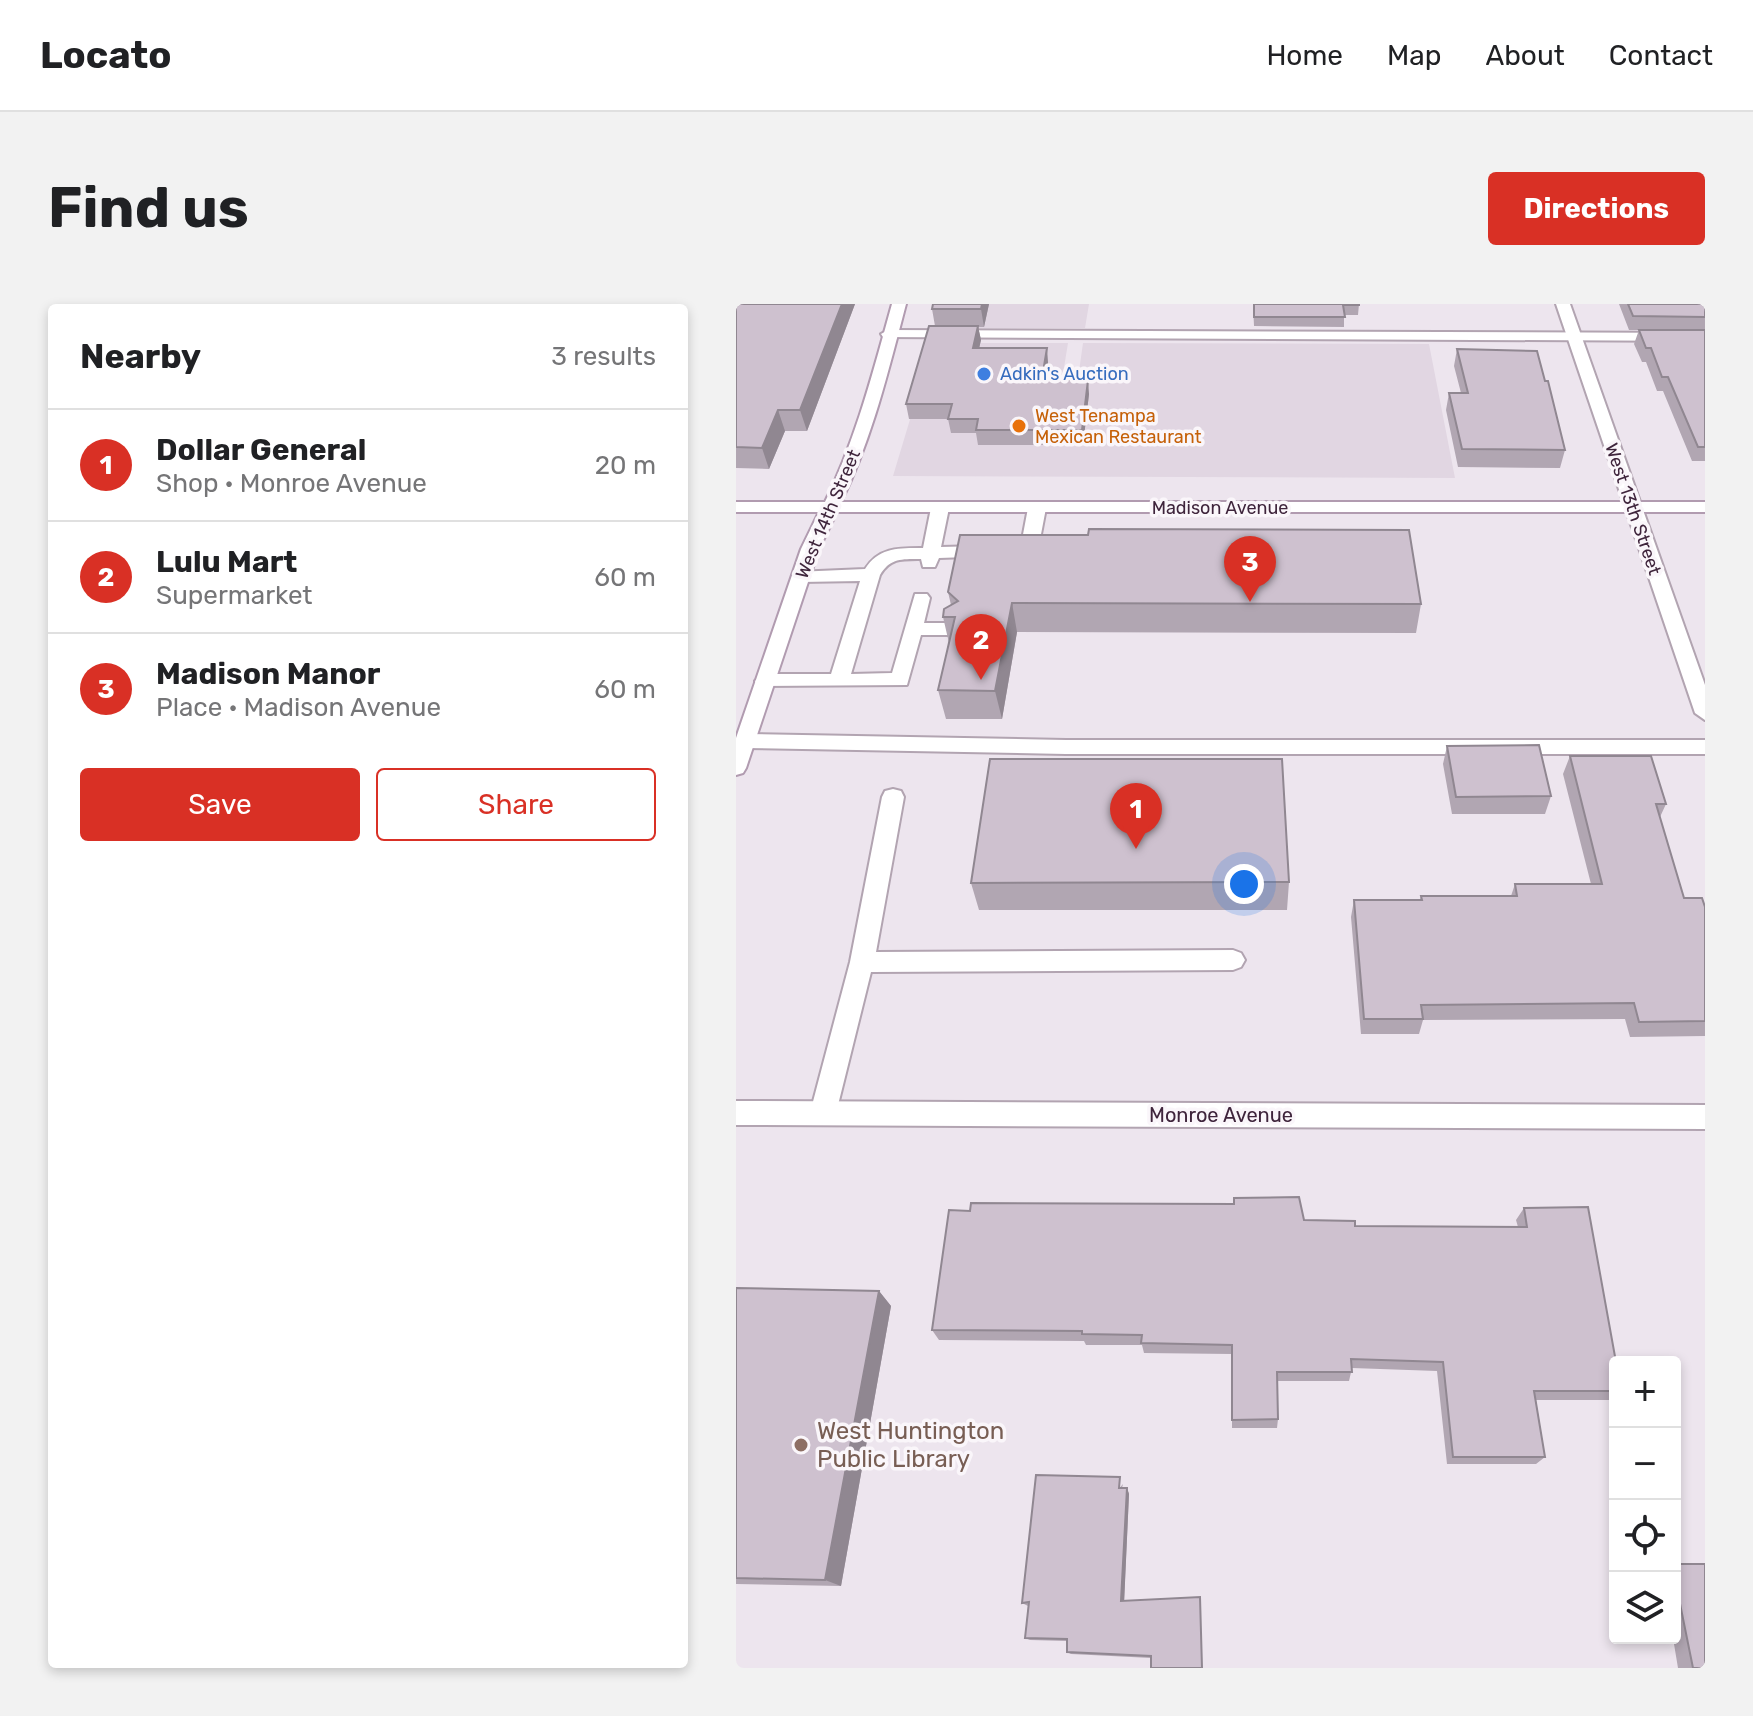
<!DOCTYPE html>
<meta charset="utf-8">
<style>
:root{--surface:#fff;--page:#f2f2f2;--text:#202124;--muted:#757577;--line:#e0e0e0;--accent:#d93025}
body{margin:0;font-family:Rubik,sans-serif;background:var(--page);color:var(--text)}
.controls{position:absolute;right:24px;bottom:24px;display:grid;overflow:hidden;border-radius:8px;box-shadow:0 4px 12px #0003}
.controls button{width:72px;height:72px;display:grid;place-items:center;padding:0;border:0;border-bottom:2px solid var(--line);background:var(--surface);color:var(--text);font:40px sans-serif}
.you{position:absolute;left:508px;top:580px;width:28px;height:28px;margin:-20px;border:6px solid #fff;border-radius:50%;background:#1a73e8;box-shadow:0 0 0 12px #1a73e833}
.badge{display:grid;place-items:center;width:52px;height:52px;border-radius:50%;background:var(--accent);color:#fff;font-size:26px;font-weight:700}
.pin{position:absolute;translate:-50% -66px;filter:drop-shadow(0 2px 4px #0008)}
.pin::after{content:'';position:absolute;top:42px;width:28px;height:24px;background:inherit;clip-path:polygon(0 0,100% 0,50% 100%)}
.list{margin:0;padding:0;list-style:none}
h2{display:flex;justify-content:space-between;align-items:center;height:104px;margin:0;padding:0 32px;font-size:34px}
h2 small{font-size:26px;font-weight:400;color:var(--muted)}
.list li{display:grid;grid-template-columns:52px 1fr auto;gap:24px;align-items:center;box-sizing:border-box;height:112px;padding:0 32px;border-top:2px solid var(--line)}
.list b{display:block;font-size:30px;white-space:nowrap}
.list p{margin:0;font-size:26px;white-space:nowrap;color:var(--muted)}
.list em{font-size:26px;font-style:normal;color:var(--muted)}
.actions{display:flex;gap:16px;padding:24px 32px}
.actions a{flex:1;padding:18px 0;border:2px solid var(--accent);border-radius:8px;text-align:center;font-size:28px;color:var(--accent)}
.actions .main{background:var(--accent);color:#fff}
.icon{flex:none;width:44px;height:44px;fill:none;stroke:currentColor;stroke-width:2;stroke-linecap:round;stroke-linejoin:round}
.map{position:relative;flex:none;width:969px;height:1364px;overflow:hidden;border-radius:8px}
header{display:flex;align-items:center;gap:48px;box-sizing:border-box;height:112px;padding:0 40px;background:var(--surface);border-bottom:2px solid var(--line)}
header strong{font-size:38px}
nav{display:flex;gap:44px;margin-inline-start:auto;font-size:28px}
.intro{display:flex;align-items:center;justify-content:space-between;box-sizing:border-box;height:192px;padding:0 48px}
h1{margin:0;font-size:56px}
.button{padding:20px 36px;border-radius:8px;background:var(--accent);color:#fff;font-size:28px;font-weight:700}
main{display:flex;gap:48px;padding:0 48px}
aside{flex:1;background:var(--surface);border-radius:8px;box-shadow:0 4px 12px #0003}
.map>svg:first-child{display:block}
.built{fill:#e1d6e2}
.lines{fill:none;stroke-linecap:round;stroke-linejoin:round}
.lane-casing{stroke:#b2a4b1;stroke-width:4}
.street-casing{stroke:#b2a4b1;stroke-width:4}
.secondary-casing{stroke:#b19bb0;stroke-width:4}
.lane{fill:#fff;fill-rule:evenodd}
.street{fill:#fff;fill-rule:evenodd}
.secondary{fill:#fff;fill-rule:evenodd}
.wall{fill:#b1a6b2}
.shaded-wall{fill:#908791}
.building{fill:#cec1cf;stroke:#908791;stroke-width:2}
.shop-dot{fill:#3f7fe0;stroke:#faf6fa;stroke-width:3}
.food-dot{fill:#e8710a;stroke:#faf6fa;stroke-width:3}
.education-dot{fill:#8d6e63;stroke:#faf6fa;stroke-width:3}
.labels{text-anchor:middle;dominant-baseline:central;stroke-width:7;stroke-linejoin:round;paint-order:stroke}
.far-shop-label{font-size:18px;fill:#366cbe;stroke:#faf6fa;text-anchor:start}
.far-food-label{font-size:18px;fill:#c56008;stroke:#faf6fa;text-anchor:start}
.far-street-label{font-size:18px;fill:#3f253c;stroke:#faf6fa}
.street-label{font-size:20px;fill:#3f253c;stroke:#faf6fa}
.near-education-label{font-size:24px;fill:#785e54;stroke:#faf6fa;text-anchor:start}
</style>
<header>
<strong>Locato</strong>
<nav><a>Home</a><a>Map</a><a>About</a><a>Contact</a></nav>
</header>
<div class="intro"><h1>Find us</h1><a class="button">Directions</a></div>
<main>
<aside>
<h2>Nearby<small>3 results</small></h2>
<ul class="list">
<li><span class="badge">1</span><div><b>Dollar General</b><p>Shop · Monroe Avenue</p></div><em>20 m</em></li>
<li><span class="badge">2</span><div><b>Lulu Mart</b><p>Supermarket</p></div><em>60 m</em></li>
<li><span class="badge">3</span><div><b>Madison Manor</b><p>Place · Madison Avenue</p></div><em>60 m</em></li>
</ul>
<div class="actions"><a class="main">Save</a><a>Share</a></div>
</aside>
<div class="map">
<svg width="969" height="1364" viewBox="0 0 969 1364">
<rect width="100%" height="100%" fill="#ede5ee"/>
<path class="built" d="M209,0H353L349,24H202Z
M197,39H332L325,82H341L347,39L693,40L719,174L157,172Z"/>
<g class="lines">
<g class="lane-casing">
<path id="lane" d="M152,26L969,29V37L147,33L145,30Z
M204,199L213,204L205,243L285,241L292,204L295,200H307L310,204L302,246L293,251L203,254L199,263H187L185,255C166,255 154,254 144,271L115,370L156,369L179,290H191L194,294L188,319H217L226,325L217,331H185L171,381L22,382L19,377L29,370H95L124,277L65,278L56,272L59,268L129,265C143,243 163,244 187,244L195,204Z
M9,430L330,436H969V450H330L9,444L0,439L2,432Z
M157,485L165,487L168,493L140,648L497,646L505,649L509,656L505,663L497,666L135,668L100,809L96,817L87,821L78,817L74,809L114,658L146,493L149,487Z"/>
</g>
<g class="street-casing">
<path id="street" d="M820,0H834L969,381V416L959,409Z
M0,797L969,801V825L0,821Z"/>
</g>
<g class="secondary-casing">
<path id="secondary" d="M156,0H170C152,68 136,135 105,198H969V208H101L83,245L10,464L7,469L0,471V434L65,245L83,208H0V198H89C120,135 137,68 156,0Z"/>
</g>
<use href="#lane" class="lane"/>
<use href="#street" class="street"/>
<use href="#secondary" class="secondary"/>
</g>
<path class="wall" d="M0,0H119L71,127H49L33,165L0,164Z
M253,0L248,23H242L245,36L243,44L312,58L311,68L321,76L353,90L347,141H242L240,129H215L212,115H173L170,100L199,22L196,5Z
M517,0H623L622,11H608V23L518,22Z
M883,0H969V157H956L927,87H921L910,58H906L898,40L903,26H893Z
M721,45L829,146L824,164L722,163L710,106L713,89H725L718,62Z
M212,288L685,300L680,329L281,328L266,415H210L202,386L213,339L207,313L215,301Z
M711,442L815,492L809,510H716L707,460Z
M834,452L930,500L924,513L948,594L969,603V732L894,733L889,715L687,716L683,730H625L615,613L618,596H684L685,592H775L779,580H855L827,470Z
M553,578L551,606H243L235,579Z
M788,904L879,1058V1092L875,1096H800L809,1153L800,1160H711L701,1067L616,1064L613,1077H542V1115L541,1124H496V1050L408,1049L406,1041H350L348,1037L203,1036L196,1026L568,916L619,922L782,923L780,916Z
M0,984L143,987L155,1002L105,1282L0,1280Z
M387,1180L386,1184H391L393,1190L388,1297L464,1293L415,1354L335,1350L331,1348V1337L294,1336L289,1334L292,1302L286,1299Z
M939,1260L969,1364H942L937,1334H939Z"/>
<path class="shaded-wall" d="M106,0H119L71,127L64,106Z
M246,0H253L248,23L245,5Z
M242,22L245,36L240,58L237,44Z
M311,44L312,58L309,82L307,68Z
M352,76L353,90L347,141L346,126Z
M42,106L49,127L33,165L26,144Z
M276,299L281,328L266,415L259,387Z
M143,987L155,1002L105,1282L89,1276Z
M391,1184L393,1190L388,1301L385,1297Z"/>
<path class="building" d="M0,0H106L64,106H42L26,144L0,143Z
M197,0H246L245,5H196Z
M518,0H623V1H607L609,13H518Z
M892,0H969V13L897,12Z
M193,22H242L237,44H311L307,68H320L319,76H352L346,126H240L242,115H212L216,100H170Z
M903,26H969V143H962L932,73H926L915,44H910Z
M721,45L801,47L809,77H812L829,146L726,145L713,89H732Z
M353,225L673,226L685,300L276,299L259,387L202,386L219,313H207L208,305L222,297L212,288L224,231H352Z
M803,441L815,492L720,493L711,442Z
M834,452H915L930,500H920L948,594H966L969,603V717L903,718L898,699L685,701L687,715H628L618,596H686L685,592H781L779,580H866Z
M254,455H546L553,578L235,579Z
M563,893L568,916L619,917V922L791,923L788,904L852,903L880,1058H879V1087H798L809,1153H717L707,1058L615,1055L616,1068H541L542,1115L496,1116V1041L405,1039L406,1031L346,1030V1027L196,1026L213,906L234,907L235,899L498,900V894Z
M0,984L143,987L89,1276L0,1274Z
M300,1171L384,1173L383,1184H391L385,1297L464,1293L466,1364H415V1352L331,1348V1335L289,1334L293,1298L286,1299Z
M939,1260H969V1364H957L939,1275Z"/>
<circle class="shop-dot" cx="248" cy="70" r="8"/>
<circle class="food-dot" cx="283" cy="122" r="8"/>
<circle class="education-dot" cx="65" cy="1141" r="8"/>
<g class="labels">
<g class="far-shop-label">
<text x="264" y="70">Adkin's Auction</text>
</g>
<g class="far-food-label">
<text x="299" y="112">West Tenampa<tspan x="299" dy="21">Mexican Restaurant</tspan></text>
</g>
<g class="far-street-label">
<text x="484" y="204">Madison Avenue</text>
<text transform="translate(897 205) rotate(71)">West 13th Street</text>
<text transform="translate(92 210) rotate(-67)">West 14th Street</text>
</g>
<g class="street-label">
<text x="485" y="811">Monroe Avenue</text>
</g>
<g class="near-education-label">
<text x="81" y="1127">West Huntington<tspan x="81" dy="28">Public Library</tspan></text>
</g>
</g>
</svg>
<div class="controls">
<button>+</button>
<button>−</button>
<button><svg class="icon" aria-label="locate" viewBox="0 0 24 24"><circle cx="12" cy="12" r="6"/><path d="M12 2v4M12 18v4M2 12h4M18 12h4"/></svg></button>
<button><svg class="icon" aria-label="layers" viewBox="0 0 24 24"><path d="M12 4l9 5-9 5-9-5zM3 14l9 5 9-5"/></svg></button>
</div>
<div class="you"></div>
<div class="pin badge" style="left:400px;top:545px">1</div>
<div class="pin badge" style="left:245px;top:376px">2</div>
<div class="pin badge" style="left:514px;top:298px">3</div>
</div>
</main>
